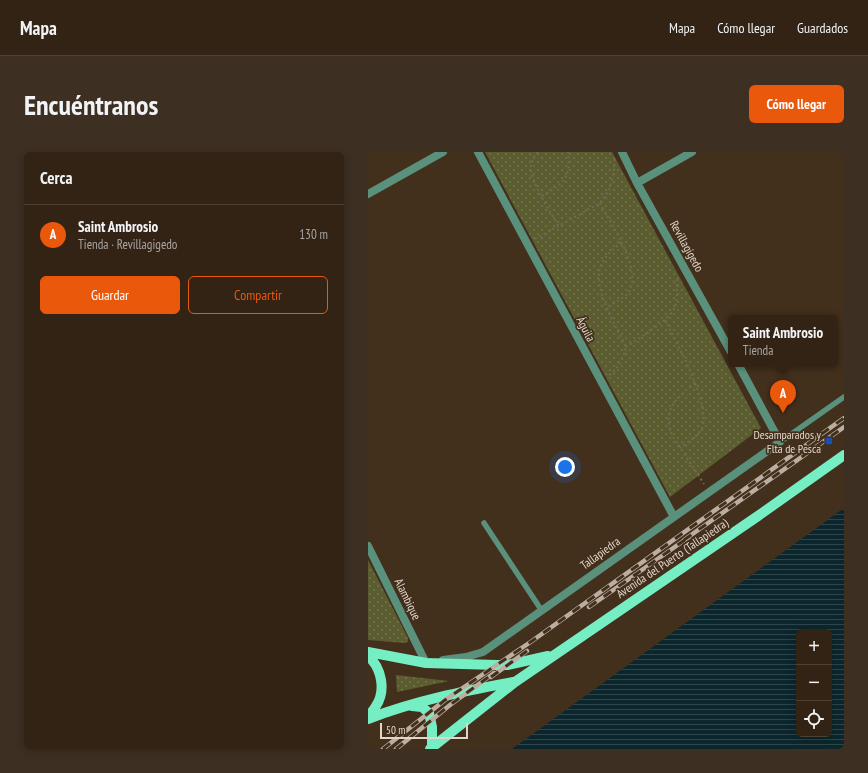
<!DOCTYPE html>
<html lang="es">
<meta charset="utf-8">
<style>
:root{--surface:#322315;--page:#3d2f22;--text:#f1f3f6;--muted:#a8a4a0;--line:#4d4034;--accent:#ea580c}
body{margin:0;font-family:"PT Sans Narrow",sans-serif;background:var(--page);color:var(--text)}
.controls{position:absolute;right:12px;bottom:12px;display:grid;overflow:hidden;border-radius:6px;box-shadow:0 2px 10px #0003}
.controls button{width:36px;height:36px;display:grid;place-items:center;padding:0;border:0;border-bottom:1px solid var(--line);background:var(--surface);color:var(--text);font:20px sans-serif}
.scale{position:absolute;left:12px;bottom:10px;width:88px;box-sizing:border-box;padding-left:4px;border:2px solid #e2d6ca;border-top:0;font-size:11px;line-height:14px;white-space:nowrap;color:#e2d6ca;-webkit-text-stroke:3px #422f1c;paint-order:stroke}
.you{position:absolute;left:197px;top:315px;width:14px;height:14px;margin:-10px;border:3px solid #fff;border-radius:50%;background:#1a73e8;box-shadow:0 0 0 6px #1a73e833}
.badge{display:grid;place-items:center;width:26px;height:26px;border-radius:50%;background:var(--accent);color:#fff;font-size:13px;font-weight:700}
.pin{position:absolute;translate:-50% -33px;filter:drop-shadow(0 1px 2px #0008)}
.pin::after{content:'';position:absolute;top:21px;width:14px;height:12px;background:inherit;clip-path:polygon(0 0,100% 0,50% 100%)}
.popup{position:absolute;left:360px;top:163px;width:110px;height:52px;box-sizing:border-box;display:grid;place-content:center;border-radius:6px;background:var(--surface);filter:drop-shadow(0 1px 3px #0005);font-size:13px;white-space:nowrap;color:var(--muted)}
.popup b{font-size:15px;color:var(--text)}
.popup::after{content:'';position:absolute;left:50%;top:100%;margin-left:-8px;border:8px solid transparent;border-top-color:var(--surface)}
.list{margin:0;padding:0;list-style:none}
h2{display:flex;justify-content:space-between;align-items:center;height:52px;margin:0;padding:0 16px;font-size:17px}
h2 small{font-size:13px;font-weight:400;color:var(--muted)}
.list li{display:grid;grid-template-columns:26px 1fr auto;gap:12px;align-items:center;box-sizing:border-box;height:60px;padding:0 16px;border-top:1px solid var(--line)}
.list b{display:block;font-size:15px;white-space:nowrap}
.list p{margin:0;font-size:13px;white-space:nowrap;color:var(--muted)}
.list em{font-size:13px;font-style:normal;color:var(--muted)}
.actions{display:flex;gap:8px;padding:12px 16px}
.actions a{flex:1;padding:9px 0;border:1px solid var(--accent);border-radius:6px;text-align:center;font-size:14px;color:var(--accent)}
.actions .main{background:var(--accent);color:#fff}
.icon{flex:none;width:22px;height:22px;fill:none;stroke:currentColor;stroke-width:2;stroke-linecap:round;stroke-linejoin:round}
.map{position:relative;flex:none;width:476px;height:597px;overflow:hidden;border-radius:6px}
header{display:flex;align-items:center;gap:24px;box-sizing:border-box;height:56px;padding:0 20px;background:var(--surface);border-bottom:1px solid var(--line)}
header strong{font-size:19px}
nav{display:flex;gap:22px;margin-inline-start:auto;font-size:14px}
.intro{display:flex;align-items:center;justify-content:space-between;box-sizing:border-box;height:96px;padding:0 24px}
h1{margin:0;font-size:28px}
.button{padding:10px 18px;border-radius:6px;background:var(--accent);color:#fff;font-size:14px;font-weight:700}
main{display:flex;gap:24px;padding:0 24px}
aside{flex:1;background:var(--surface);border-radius:6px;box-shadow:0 2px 10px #0003}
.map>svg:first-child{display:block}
.green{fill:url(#green-dots)}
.water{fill:url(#water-rules);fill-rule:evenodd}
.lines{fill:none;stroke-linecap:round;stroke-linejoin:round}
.path{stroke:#776756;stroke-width:2;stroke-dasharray:2 3;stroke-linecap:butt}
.lane{stroke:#5a917c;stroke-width:5.5}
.street{stroke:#5a917c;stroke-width:8}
.primary{stroke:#76eec4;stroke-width:10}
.rail-casing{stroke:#bbaea0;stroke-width:4.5}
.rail{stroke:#422f1c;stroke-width:3;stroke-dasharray:9;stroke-linecap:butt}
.transit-dot{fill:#1a4fb4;stroke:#422f1c;stroke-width:1.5}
.labels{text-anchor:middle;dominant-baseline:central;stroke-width:3.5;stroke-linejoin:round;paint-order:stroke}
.street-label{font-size:12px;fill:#e2d6ca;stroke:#422f1c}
.poi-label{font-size:12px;fill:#e2d6ca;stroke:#422f1c;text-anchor:end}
</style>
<header>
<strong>Mapa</strong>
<nav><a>Mapa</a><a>Cómo llegar</a><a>Guardados</a></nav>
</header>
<div class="intro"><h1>Encuéntranos</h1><a class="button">Cómo llegar</a></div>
<main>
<aside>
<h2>Cerca<small></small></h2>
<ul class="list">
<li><span class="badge">A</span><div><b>Saint Ambrosio</b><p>Tienda · Revillagigedo</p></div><em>130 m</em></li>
</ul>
<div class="actions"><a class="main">Guardar</a><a>Compartir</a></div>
</aside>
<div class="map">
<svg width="476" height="597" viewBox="0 0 476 597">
<defs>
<pattern id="green-dots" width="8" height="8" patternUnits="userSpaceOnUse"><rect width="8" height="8" fill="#5b5d30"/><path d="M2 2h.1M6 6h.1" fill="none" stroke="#72744d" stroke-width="1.8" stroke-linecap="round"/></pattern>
<pattern id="water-rules" width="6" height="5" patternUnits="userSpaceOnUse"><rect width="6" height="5" fill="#0b272d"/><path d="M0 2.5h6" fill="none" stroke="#2e464a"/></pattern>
</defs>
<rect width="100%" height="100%" fill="#422f1c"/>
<path class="green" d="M117,0H244L393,276L302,345Z
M0,408L40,486V490L37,491L0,488Z
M28,523L81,529L29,540Z"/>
<path class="water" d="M476,356V597H144ZM431,480H461V582H431Z"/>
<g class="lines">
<path class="path" d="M170,0C165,5 163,10 163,17C163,30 183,61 190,73
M174,44C196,31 203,27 200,0
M232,51C242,71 276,119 260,141C255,147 246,151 239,155
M167,87L232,51L241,38L245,25L247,7
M297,168C308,190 346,257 333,278C329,285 318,291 312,296
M258,195C270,187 303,167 307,155C310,145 309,134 309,124
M241,223C251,216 255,207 258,195C248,174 222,133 234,111C238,103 246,97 253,90
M327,231C309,246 293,258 304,283L336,332"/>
<path class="lane" d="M412,290L476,245
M116,371L174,459"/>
<path class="street" d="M110,0L306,365
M254,0L269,31L363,200
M269,31L324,0
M0,42L75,0
M0,394L58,511L62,510
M75,508L98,505L115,500L412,290L370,212"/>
<path class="primary" d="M0,500L58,511L129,513H139L180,504
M0,504C14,516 18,539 8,554C6,558 3,561 0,564
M44,554L54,555L61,561L64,575V596
M0,567C46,549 96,539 145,530
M62,597L147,530L390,364L476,303"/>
<g class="rail-casing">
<path id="rail" d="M316,388L476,275
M221,455L321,385
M123,525L159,499
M15,597L77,548L164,489L476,266
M28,597L82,553L126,521"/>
</g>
<use href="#rail" class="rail"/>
</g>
<rect class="transit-dot" x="457" y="285" width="8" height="8" rx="2"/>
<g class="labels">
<g class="street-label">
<text transform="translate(319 94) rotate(61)">Revillagigedo</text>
<text transform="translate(218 177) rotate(62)">Águila</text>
<text transform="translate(232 401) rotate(-36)">Tallapiedra</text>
<text transform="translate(304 406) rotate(-34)">Avenida del Puerto (Tallapiedra)</text>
<text transform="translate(40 447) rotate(64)">Alambique</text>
</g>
<g class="poi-label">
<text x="453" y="282">Desamparados y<tspan x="453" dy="14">Flta de Pesca</tspan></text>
</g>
</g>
</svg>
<div class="controls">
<button>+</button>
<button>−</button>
<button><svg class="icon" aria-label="locate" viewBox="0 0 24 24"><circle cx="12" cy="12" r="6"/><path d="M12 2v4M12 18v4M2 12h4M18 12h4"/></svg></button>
</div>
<div class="scale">50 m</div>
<div class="you"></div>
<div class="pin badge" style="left:415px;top:261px">A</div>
<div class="popup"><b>Saint Ambrosio</b>Tienda</div>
</div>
</main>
